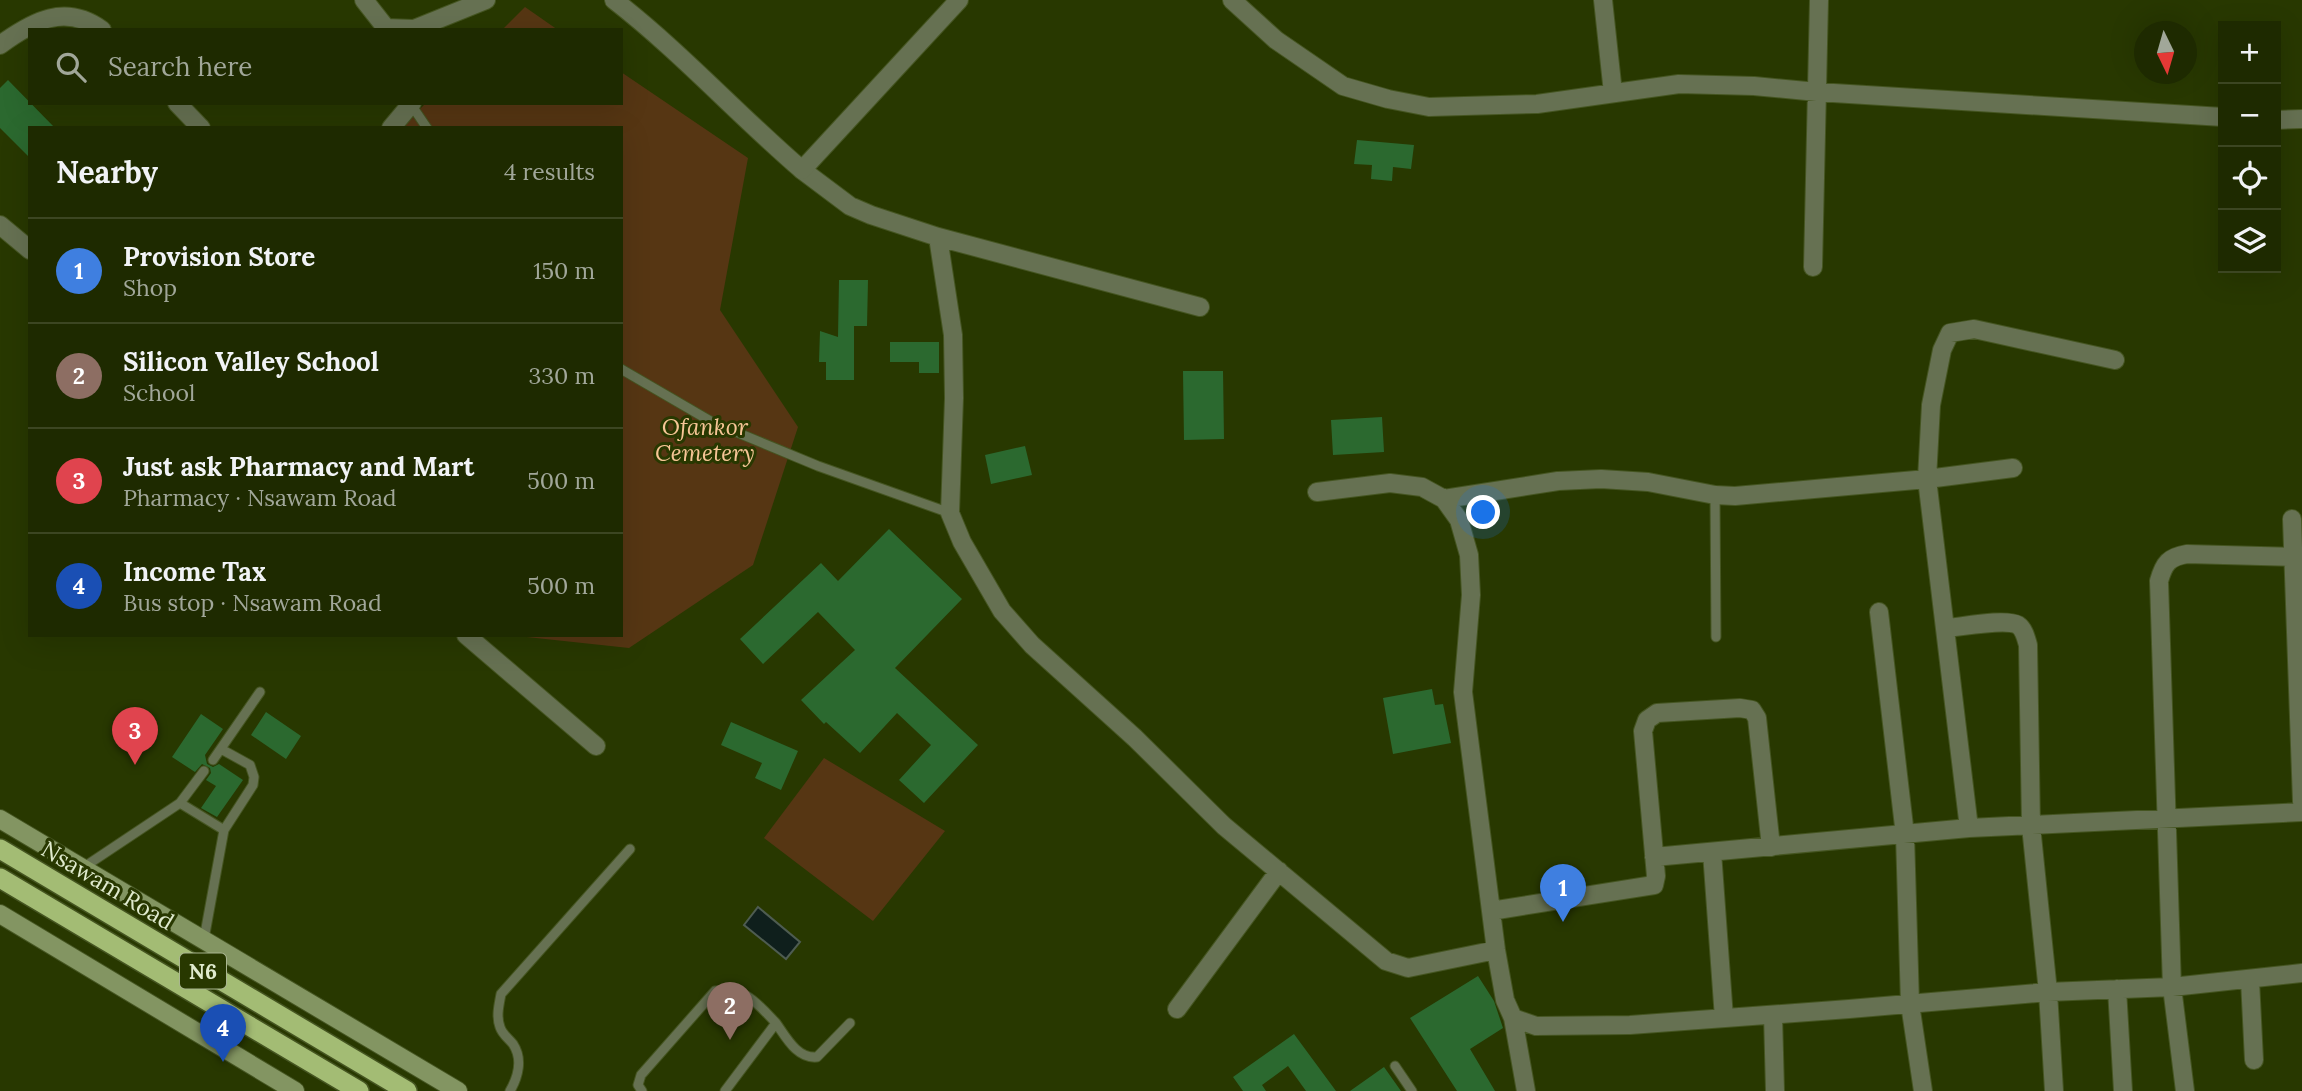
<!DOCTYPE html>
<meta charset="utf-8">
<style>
:root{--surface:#1e2a00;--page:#26320a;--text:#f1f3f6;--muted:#a1a799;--line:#3c4622;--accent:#c7a6ef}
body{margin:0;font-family:Lora,serif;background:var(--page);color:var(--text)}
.controls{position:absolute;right:21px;top:21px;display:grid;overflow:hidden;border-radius:0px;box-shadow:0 7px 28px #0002}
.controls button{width:63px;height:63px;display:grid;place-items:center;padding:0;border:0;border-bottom:2px solid var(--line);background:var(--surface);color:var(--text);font:35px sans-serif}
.compass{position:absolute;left:2134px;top:21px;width:63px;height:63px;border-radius:50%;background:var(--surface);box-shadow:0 7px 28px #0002;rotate:175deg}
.you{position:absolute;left:1484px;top:513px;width:24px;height:24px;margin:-18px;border:5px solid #fff;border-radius:50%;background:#1a73e8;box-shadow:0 0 0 10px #1a73e833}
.badge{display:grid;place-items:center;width:46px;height:46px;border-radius:50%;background:var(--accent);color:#fff;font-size:23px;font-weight:700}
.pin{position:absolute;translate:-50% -58px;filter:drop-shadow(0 2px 4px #0008)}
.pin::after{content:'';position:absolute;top:37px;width:24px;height:21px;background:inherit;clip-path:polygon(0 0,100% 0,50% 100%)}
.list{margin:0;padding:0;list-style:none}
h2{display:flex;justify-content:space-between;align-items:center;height:91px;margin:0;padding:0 28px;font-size:30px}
h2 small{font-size:23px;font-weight:400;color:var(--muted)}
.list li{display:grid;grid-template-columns:46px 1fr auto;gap:21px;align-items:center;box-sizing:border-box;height:105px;padding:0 28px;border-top:2px solid var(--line)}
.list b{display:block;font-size:26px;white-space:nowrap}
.list p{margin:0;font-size:23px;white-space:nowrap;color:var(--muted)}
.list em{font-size:23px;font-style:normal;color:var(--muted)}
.icon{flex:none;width:38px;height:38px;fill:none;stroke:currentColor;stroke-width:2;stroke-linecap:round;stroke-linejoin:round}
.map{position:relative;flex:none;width:2302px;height:1091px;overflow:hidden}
.search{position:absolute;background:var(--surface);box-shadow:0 7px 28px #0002;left:28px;top:28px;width:595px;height:77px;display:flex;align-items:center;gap:18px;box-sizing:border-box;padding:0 24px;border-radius:0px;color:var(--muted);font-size:26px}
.panel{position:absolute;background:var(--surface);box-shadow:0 7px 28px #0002;left:28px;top:126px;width:595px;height:511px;border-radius:0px}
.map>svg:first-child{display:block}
.green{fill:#563613}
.water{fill:#0f1f1c;stroke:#4e5c51;stroke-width:2}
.building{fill:#2b692f}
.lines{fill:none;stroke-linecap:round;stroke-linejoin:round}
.service-casing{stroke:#455521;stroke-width:11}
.minor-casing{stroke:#455521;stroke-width:20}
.tertiary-casing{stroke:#455521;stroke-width:20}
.secondary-casing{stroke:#455521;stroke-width:20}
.trunk-casing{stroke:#455521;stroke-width:22}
.service{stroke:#667152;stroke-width:9}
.minor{stroke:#667152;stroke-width:18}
.tertiary{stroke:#667152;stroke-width:18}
.secondary{stroke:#839562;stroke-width:18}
.trunk{stroke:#a3bc74;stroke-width:19}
.labels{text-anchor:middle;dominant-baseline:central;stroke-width:6;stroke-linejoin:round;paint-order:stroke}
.shield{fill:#283800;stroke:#a9b590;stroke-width:2}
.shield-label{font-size:21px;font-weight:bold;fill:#e0ebce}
.park-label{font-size:23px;font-style:italic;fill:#f7c596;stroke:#283800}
.street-label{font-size:23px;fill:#e0ebce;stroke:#283800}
</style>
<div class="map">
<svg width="2302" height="1091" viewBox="0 0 2302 1091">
<rect width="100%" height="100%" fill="#283800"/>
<path class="green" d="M525,7L558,30H502Z
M621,72L748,158L720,310L798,427L753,565L629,648L507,635H621V128H401L426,103H621Z
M824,758L945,831L873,921L764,838Z"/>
<path class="water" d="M758,907L800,942L786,959L744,925Z"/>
<path class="building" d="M8,80L55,128H30V158L0,128V88Z
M1357,140L1414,145L1411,169L1393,167L1392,181L1371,179L1372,165L1354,164Z
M839,280H868L867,326H854V380H826V362H819L820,331L838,337Z
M890,342H939V373H919V362H890Z
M1183,371H1223L1224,439L1184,440Z
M1382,417L1384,452L1333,455L1331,420Z
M1025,446L1032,475L991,484L985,455Z
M889,529L962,599L895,668L978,745L924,803L899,780L931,745L897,713L860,753L826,722L824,724L801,700L855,650L818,612L763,664L740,639L821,563L838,581Z
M1432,689L1435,705L1443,704L1451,743L1393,754L1383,698Z
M266,712L301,736L286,759L251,735Z
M201,714L223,729L205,755L207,764L213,767L219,764L243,780L217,817L201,808L216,786L206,780L211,773L210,768L202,764L195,772L172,757Z
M731,722L798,751L781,790L755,778L762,763L721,745Z
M1478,976L1494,1001L1503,1028L1470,1049L1495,1091H1457L1410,1018Z
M1294,1034L1336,1091H1306L1288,1066L1262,1085L1266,1091H1243L1233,1077Z
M1384,1067L1401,1091H1350Z"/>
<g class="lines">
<g class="service-casing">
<path id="service" d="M412,106L427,128
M621,369L712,422L818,466L950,513
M1715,495L1716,637
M221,749L250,765L254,777L253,785L224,830
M213,760L260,692
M180,803L204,771
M84,867L180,803L224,830L204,939
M1395,1066L1412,1091
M510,1091C518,1077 523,1059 513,1044C509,1039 502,1034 500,1027C496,1016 499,1005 501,994L630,849
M642,1091L638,1085L641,1075L715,991C744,986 757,1003 776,1023
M725,1091L776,1023C786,1037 797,1059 817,1057L850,1023"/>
</g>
<g class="minor-casing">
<path id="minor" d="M1232,0L1276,40L1343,86L1388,99L1429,107L1537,104L1679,84L1754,86L1817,92L2223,117
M1603,0L1613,93
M0,45C33,21 65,3 102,30
M177,103L201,128
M2276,120L2302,119
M391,128L412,103
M802,170L850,206L871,215L938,237L1200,307
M0,225L30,250
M938,237L953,335L954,398L950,513L962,542L1002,611L1032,645L1135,738L1224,826L1386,961L1408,968L1496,950
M1813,267L1819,0
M1317,492L1390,483L1422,487L1444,499L1459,520L1469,555L1471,595L1463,692L1496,950L1505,1000L1513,1018L1536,1026L1630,1025L1849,1009L2048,992L2172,987L2302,973
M1444,499L1558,481L1601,479L1648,482L1715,495L1735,496L1927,479L2013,468
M2292,519L2302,802
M1879,612L1905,835L1910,1004L1923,1091
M1946,628C1961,627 2005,618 2018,625C2024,629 2026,638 2028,645L2031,826L2048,992L2054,1091
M466,635L596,746
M1969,828L1927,479L1931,405L1942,350L1950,333L1974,329L2115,360
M1712,852L1724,1018
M1654,857L1969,828L2302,812
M1491,911L1654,885L1656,876L1643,731L1647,720L1657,713L1740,708L1752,710L1757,718L1771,847
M2250,980L2254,1060
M2117,989L2123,1091
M1177,1009L1279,871
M1773,1015L1775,1091
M1513,1018L1526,1091
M2185,1091L2172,987L2159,581C2164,563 2169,557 2187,554L2302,557"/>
</g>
<g class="tertiary-casing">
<path id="tertiary" d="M364,0L386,28L414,29L486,0
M614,0C681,52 738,115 802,170L959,0"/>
</g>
<g class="secondary-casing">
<path id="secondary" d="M0,819L458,1091
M0,914L295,1091"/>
</g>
<g class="trunk-casing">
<path id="trunk" d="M0,849L407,1091
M0,878L359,1091"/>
</g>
<use href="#service" class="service"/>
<use href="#minor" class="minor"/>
<use href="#tertiary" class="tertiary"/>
<use href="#secondary" class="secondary"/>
<use href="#trunk" class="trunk"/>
</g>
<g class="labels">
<rect class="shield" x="180" y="953.5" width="46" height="35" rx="5"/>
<g class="shield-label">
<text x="203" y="971">N6</text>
</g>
<g class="park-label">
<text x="705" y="426">Ofankor<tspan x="705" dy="26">Cemetery</tspan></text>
</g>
<g class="street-label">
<text transform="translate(108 885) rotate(31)">Nsawam Road</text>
</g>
</g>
</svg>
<div class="controls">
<button>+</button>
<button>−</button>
<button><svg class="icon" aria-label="locate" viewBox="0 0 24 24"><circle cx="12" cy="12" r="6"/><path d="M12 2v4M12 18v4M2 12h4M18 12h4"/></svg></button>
<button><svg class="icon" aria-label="layers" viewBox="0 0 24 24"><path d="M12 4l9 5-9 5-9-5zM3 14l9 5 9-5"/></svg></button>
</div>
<svg class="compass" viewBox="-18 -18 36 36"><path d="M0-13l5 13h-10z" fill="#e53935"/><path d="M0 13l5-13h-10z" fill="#a1a799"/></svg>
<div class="you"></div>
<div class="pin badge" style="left:1563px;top:922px;background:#3f7fe0">1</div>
<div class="pin badge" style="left:730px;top:1040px;background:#8d6e63">2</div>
<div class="pin badge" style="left:135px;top:765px;background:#e0444e">3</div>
<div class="pin badge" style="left:223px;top:1062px;background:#1a4fb4">4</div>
<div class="search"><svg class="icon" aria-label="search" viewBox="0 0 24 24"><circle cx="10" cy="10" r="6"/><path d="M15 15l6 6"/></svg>Search here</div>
<section class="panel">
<h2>Nearby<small>4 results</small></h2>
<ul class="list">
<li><span class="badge" style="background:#3f7fe0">1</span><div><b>Provision Store</b><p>Shop</p></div><em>150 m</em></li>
<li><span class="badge" style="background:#8d6e63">2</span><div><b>Silicon Valley School</b><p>School</p></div><em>330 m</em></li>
<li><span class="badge" style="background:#e0444e">3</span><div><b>Just ask Pharmacy and Mart</b><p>Pharmacy · Nsawam Road</p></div><em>500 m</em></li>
<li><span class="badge" style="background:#1a4fb4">4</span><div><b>Income Tax</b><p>Bus stop · Nsawam Road</p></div><em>500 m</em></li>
</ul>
</section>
</div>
